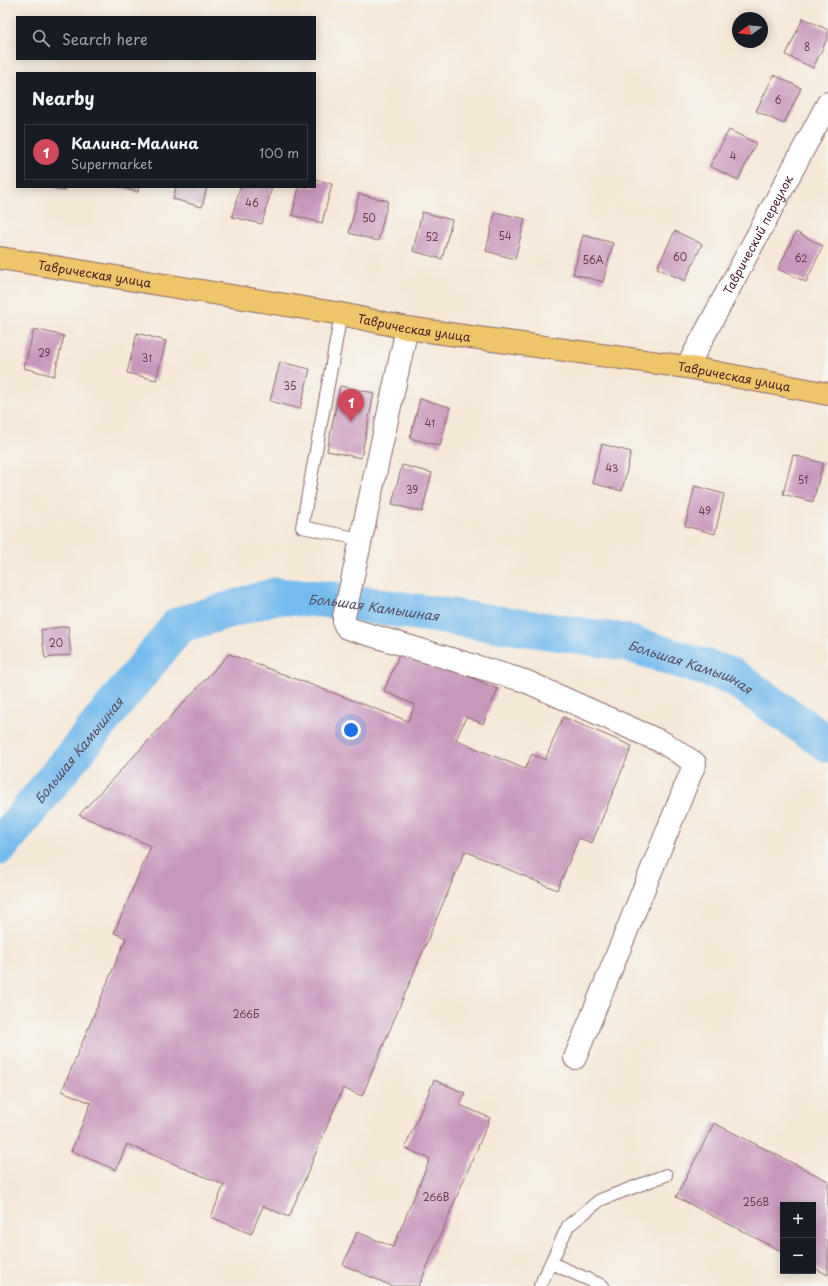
<!DOCTYPE html>
<meta charset="utf-8">
<style>
:root{--surface:#171b24;--page:#20242c;--text:#f1f3f6;--muted:#9ea1a6;--line:#363941;--accent:#d1495b}
body{margin:0;font-family:"Playpen Sans",sans-serif;background:var(--page);color:var(--text)}
.controls{position:absolute;right:12px;bottom:12px;display:grid;overflow:hidden;border-radius:0px;box-shadow:0 2px 10px #0003}
.controls button{width:36px;height:36px;display:grid;place-items:center;padding:0;border:0;border-bottom:1px solid var(--line);background:var(--surface);color:var(--text);font:20px sans-serif}
.compass{position:absolute;left:732px;top:12px;width:36px;height:36px;border-radius:50%;background:var(--surface);box-shadow:0 2px 10px #0003;rotate:255deg}
.you{position:absolute;left:351px;top:730px;width:14px;height:14px;margin:-10px;border:3px solid #fff;border-radius:50%;background:#1a73e8;box-shadow:0 0 0 6px #1a73e833}
.badge{display:grid;place-items:center;width:26px;height:26px;border-radius:50%;background:var(--accent);color:#fff;font-size:13px;font-weight:700}
.pin{position:absolute;translate:-50% -33px;filter:drop-shadow(0 1px 2px #0008)}
.pin::after{content:'';position:absolute;top:21px;width:14px;height:12px;background:inherit;clip-path:polygon(0 0,100% 0,50% 100%)}
.list{margin:0;padding:0;list-style:none}
h2{display:flex;justify-content:space-between;align-items:center;height:52px;margin:0;padding:0 16px;font-size:17px}
h2 small{font-size:13px;font-weight:400;color:var(--muted)}
.list li{display:grid;grid-template-columns:26px 1fr auto;gap:12px;align-items:center;box-sizing:border-box;height:56px;margin:0 8px 8px;padding:0 8px;border:1px solid var(--line);border-radius:0px}
.list b{display:block;font-size:15px;white-space:nowrap}
.list p{margin:0;font-size:13px;white-space:nowrap;color:var(--muted)}
.list em{font-size:13px;font-style:normal;color:var(--muted)}
.icon{flex:none;width:22px;height:22px;fill:none;stroke:currentColor;stroke-width:2;stroke-linecap:round;stroke-linejoin:round}
.map{position:relative;flex:none;width:828px;height:1286px;overflow:hidden}
.search{position:absolute;background:var(--surface);box-shadow:0 2px 10px #0003;left:16px;top:16px;width:300px;height:44px;display:flex;align-items:center;gap:10px;box-sizing:border-box;padding:0 14px;border-radius:0px;color:var(--muted);font-size:15px}
.panel{position:absolute;background:var(--surface);box-shadow:0 2px 10px #0003;left:16px;top:72px;width:300px;height:116px;border-radius:0px}
.map>svg:first-child{display:block}
.lines{fill:none;stroke-linecap:round;stroke-linejoin:round}
.river{stroke:#76bbed;stroke-width:37}
.building{fill:#c797bc}
.lane-casing{stroke:#866567;stroke-width:14}
.street-casing{stroke:#866567;stroke-width:24}
.primary-casing{stroke:#866567;stroke-width:24}
.lane{stroke:#fff;stroke-width:12}
.street{stroke:#fff;stroke-width:22}
.primary{stroke:#eec569;stroke-width:22}
.labels{text-anchor:middle;dominant-baseline:central;stroke-width:3;stroke-linejoin:round;paint-order:stroke}
.number-label{font-size:10px;fill:#693d4f}
.street-label{font-size:12px;fill:#4a1f2b;stroke:#f6f6f2}
.water-label{font-size:13px;font-style:italic;fill:#574e65;stroke:#f6f6f2}
</style>
<div class="map">
<svg width="828" height="1286" viewBox="0 0 828 1286">
<rect width="100%" height="100%" fill="#f6f6f2"/>
<filter id="ink" filterUnits="userSpaceOnUse"><feTurbulence type="fractalNoise" baseFrequency=".025" numOctaves="2"/><feDisplacementMap in="SourceGraphic" scale="8" xChannelSelector="R" yChannelSelector="G"/><feConvolveMatrix kernelMatrix="1 2 1 2 8 2 1 2 1" color-interpolation-filters="sRGB"/></filter>
<filter id="wash" filterUnits="userSpaceOnUse"><feTurbulence type="fractalNoise" baseFrequency=".012" numOctaves="4" result="noise"/><feDisplacementMap in="SourceGraphic" scale="16" xChannelSelector="R" yChannelSelector="G"/><feGaussianBlur stdDeviation="0.9" result="paint"/><feColorMatrix in="noise" values="0 0 0 0 0 0 0 0 0 0 0 0 0 0 0 0 0 1.4 0 .05"/><feComposite in="paint" operator="in"/></filter>
<g filter="url(#wash)">
<rect width="100%" height="100%" fill="#f5e8d7"/>
<g class="lines">
<path class="river" id="s1" d="M0,846L179,625L275,596L333,600L624,642L732,676L828,744"/>
</g>
<g id="blocks">
<path class="building" d="M803,18L828,30V37L813,68L786,55Z
M774,75L801,88L784,124L756,111Z
M729,130L756,143L738,180L710,166Z
M315,179L332,184L322,223L292,215L299,187H315Z
M50,187H66L65,191Z
M119,187H139L138,192Z
M176,187H207L202,207L173,199Z
M240,187H272L262,224L232,217Z
M359,194L388,201L378,241L349,233Z
M422,212L452,220L442,259L413,251Z
M495,212L525,219L515,259L486,251Z
M675,231L702,244L685,281L657,268Z
M796,232L823,246L806,282L778,269Z
M583,235L613,243L603,282L573,274Z
M34,329L64,336L54,376L24,368Z
M137,333L166,341L156,380L127,373Z
M280,362L310,369L300,409L270,401Z
M340,386L374,393L361,458L327,451Z
M420,399L450,407L440,446L410,438Z
M602,444L631,452L622,491L592,483Z
M793,455L823,463L813,502L783,494Z
M402,465L432,473L422,512L392,504Z
M695,486L724,494L715,534L685,526Z
M68,626L71,655L45,658L41,630Z
M402,648L498,689L483,724L466,717L456,740L525,769L532,754L545,760L563,717L632,746L592,843L579,838L557,890L465,851L362,1096L343,1088L289,1217L263,1206L251,1234L211,1217L224,1185L127,1144L116,1170L71,1151L91,1103L62,1091L126,938L114,933L151,846L79,815L229,654L408,721L415,705L384,691Z
M434,1080L465,1093L460,1105L490,1118L419,1286H392L343,1265L357,1232L393,1247L430,1159L405,1148Z
M714,1123L828,1181V1275L813,1267V1205H783V1252L676,1197Z"/>
</g>
</g>
<g filter="url(#ink)">
<use href="#blocks" fill-opacity="0" stroke="#866567" stroke-width="1"/>
<g class="lines">
<g class="lane-casing">
<path id="lane" d="M341,314L302,527L360,539
M551,1263L603,1286
M540,1286L568,1226L600,1200L666,1175"/>
</g>
<g class="street-casing">
<g id="street">
<path d="M407,328L344,617V623L347,628L525,681L664,743L695,763L575,1058"/>
<path id="s2" d="M687,367L828,103"/>
</g>
</g>
<g class="primary-casing">
<g id="primary">
<path id="s3" d="M0,258L341,314L407,328L687,367L828,394"/>
</g>
</g>
<use href="#lane" class="lane"/>
<use href="#street" class="street"/>
<use href="#primary" class="primary"/>
</g>
</g>
<g class="labels">
<g class="number-label">
<text x="807" y="46">8</text>
<text x="778" y="99">6</text>
<text x="733" y="155">4</text>
<text x="252" y="202">46</text>
<text x="369" y="217">50</text>
<text x="505" y="235">54</text>
<text x="432" y="236">52</text>
<text x="680" y="256">60</text>
<text x="801" y="257">62</text>
<text x="593" y="259">56А</text>
<text x="44" y="352">29</text>
<text x="147" y="357">31</text>
<text x="290" y="385">35</text>
<text x="430" y="422">41</text>
<text x="612" y="467">43</text>
<text x="803" y="479">51</text>
<text x="412" y="489">39</text>
<text x="705" y="510">49</text>
<text x="56" y="642">20</text>
<text x="246" y="1013">266Б</text>
<text x="436" y="1196">266В</text>
<text x="756" y="1201">256В</text>
</g>
<g class="street-label">
<text stroke="none"><textPath href="#s2" startOffset="150">Таврический переулок</textPath></text>
<text stroke="none"><textPath href="#s3" startOffset="96">Таврическая улица</textPath></text>
<text stroke="none"><textPath href="#s3" startOffset="420">Таврическая улица</textPath></text>
<text stroke="none"><textPath href="#s3" startOffset="744">Таврическая улица</textPath></text>
</g>
<g class="water-label">
<text stroke="none"><textPath href="#s1" startOffset="484">Большая Камышная</textPath></text>
<text stroke="none"><textPath href="#s1" startOffset="808">Большая Камышная</textPath></text>
<text stroke="none"><textPath href="#s1" startOffset="124">Большая Камышная</textPath></text>
</g>
</g>
</svg>
<div class="controls">
<button>+</button>
<button>−</button>
</div>
<svg class="compass" viewBox="-18 -18 36 36"><path d="M0-13l5 13h-10z" fill="#e53935"/><path d="M0 13l5-13h-10z" fill="#9ea1a6"/></svg>
<div class="you"></div>
<div class="pin badge" style="left:351px;top:422px">1</div>
<div class="search"><svg class="icon" aria-label="search" viewBox="0 0 24 24"><circle cx="10" cy="10" r="6"/><path d="M15 15l6 6"/></svg>Search here</div>
<section class="panel">
<h2>Nearby<small></small></h2>
<ul class="list">
<li><span class="badge">1</span><div><b>Калина-Малина</b><p>Supermarket</p></div><em>100 m</em></li>
</ul>
</section>
</div>
